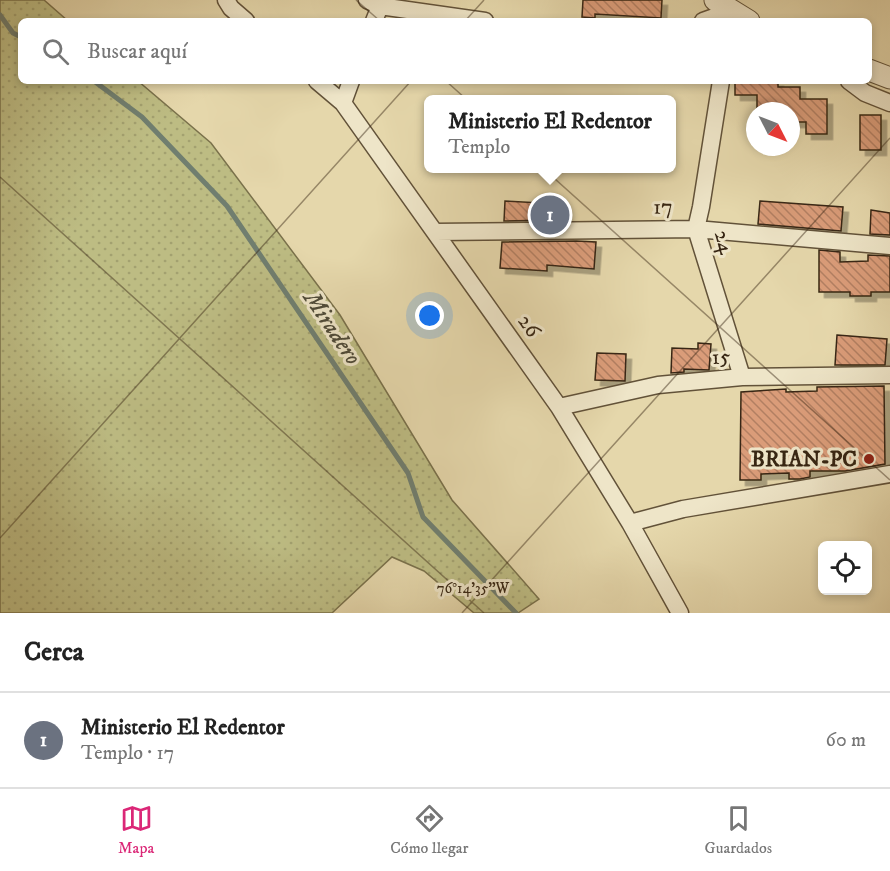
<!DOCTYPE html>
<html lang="es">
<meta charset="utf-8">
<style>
:root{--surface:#fff;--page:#f2f2f2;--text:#222;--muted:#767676;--line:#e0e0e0;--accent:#db2777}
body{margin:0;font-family:"IM FELL DW Pica",serif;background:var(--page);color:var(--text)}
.controls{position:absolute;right:18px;bottom:18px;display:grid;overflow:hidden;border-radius:9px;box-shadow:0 3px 9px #0003}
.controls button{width:54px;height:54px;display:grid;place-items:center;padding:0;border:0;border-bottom:2px solid var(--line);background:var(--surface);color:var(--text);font:30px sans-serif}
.compass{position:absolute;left:746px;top:102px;width:54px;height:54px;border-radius:50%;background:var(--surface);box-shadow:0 3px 9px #0003;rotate:132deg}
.you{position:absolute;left:430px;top:316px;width:21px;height:21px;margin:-15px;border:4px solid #fff;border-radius:50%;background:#1a73e8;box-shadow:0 0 0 9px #1a73e833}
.badge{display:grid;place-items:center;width:39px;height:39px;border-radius:50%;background:var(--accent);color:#fff;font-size:20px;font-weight:700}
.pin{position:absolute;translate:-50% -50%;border:3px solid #fff;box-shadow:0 2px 6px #0006}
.popup{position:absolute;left:424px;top:95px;width:252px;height:78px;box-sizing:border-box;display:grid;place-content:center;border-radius:9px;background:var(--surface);filter:drop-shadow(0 2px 4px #0005);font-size:20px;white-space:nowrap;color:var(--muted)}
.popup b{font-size:22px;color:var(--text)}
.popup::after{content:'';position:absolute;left:50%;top:100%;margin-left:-12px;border:12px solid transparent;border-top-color:var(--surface)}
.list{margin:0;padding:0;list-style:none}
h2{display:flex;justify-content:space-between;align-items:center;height:78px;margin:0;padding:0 24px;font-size:26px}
h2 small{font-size:20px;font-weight:400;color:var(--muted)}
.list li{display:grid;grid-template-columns:39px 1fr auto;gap:18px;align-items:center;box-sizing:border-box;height:96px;padding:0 24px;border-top:2px solid var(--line)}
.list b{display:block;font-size:22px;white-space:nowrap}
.list p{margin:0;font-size:20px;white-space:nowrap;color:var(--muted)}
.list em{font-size:20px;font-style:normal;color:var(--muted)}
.icon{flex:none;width:33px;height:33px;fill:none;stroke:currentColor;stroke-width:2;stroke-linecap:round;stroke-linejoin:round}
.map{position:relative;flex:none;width:890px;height:613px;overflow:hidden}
.search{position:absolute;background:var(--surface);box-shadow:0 3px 9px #0003;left:18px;right:18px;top:18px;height:66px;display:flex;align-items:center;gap:15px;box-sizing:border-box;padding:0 21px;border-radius:9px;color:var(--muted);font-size:22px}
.sheet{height:174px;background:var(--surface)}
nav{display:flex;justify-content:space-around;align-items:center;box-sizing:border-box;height:84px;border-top:2px solid var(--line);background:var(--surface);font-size:16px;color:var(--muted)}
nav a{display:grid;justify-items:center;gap:3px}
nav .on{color:var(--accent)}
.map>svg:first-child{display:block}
.grass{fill:url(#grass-dots);stroke:#7a714b;stroke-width:1.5}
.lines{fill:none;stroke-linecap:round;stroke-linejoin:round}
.stream{stroke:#707e6f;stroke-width:5}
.building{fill:url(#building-back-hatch);stroke:#372613;stroke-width:1.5;filter:url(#shadow)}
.minor-casing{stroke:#625239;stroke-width:19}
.tertiary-casing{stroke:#625239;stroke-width:23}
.minor{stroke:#eee5c8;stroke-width:16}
.tertiary{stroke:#eee5c8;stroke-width:21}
.ticks{fill:none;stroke:#372613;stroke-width:1.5;stroke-opacity:0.45}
.poi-dot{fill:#8f2418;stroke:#eee5c8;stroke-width:2}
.labels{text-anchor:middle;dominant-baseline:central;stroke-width:6;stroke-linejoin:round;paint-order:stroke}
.street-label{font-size:22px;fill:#372613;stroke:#eee5c8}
.poi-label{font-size:22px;font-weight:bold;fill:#372613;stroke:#eee5c8;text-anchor:end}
.water-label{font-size:24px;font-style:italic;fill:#4f4b39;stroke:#eee5c8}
.ticks-label{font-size:15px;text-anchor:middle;fill:#372613;stroke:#eee5c8;stroke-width:6;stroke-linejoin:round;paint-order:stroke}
</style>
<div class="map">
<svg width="890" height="613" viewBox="0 0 890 613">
<defs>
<pattern id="grass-dots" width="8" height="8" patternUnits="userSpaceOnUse" patternTransform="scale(1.5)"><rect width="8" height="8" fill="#bdbc83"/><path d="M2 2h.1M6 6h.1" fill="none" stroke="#a3a170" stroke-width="1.8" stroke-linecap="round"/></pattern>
<pattern id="building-back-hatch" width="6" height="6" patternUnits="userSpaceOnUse" patternTransform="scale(1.5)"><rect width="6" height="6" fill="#da9c79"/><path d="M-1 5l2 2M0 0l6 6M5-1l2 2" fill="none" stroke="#b27f62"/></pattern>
<filter id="shadow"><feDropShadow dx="5.5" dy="5.5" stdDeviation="0" flood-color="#0004"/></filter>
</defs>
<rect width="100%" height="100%" fill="#e5d7ab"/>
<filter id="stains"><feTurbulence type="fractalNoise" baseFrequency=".00333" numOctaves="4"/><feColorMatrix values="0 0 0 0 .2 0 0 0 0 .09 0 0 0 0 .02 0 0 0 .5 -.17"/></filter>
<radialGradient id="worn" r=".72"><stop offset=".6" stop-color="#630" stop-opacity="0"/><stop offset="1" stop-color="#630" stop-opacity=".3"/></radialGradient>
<path class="grass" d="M0,0H44L68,21H21V81H138L211,143L340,315L452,500L539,599L518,613H474L424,571L392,557L332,613H0Z"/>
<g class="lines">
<path class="stream" d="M0,15L13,33L21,37
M94,81L142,117L227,206L408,473L423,517L516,613"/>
</g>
<path class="building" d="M583,0H662L661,18L595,14V18L582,17Z
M735,81H778V87H800V99H827V134H806V122H791V111H779V108L757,109V95H735Z
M860,115H881V150H860Z
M542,198L555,199L553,220L504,221L505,201L541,203Z
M760,201L843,207L841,231L758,224Z
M871,210L890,213V235L870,234Z
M576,241L596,242L594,269L547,265V271L500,268L502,242Z
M819,250L840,252V262L868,261V255L890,256V292H871V296H850V292H819Z
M837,335L887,339L885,365H835Z
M698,343L711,344L709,370L684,369V372L671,373L672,348L698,349Z
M597,353L626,354L625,381L595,380Z
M884,386L885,464L845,471H810V477L800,479H789V473L761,474V480H740L741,392L786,389V392L817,391V387Z"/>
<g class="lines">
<g class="minor-casing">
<path id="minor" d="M226,0L231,8L246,21
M367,0L380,6L485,21
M374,21L380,6
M703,21L731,11L730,20
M317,81L343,103L559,407L630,523L680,613
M721,81L701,207L696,229L742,377
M849,81L865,93L890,103
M343,103L351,81
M435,232L696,229L890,246
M559,407L658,385L742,377L890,375
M630,523L683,509L890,474"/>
</g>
<g class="tertiary-casing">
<path id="tertiary" d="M715,0L749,21
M869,70L890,78"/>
</g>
<use href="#minor" class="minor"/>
<use href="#tertiary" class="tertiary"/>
</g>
<path class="ticks" d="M356,0L380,21M465,21L484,0M446,81L890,480M0,177L484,613M0,538L411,81M462,613L890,138"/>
<circle class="poi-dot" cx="869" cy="459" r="6"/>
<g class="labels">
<g class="street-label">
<text transform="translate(663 207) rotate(-1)">17</text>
<text transform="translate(724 242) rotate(74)">24</text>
<text transform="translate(529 326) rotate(55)">26</text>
<text transform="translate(721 357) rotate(-5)">15</text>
</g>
<g class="poi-label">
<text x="857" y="459">BRIAN-PC</text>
</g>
<g class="water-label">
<text transform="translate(332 328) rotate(56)">Miradero</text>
</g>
</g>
<g class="ticks-label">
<text x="473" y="593">76°14'35"W</text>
</g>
<rect width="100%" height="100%" filter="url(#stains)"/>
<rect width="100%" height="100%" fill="url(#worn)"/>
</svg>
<div class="controls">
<button><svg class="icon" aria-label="locate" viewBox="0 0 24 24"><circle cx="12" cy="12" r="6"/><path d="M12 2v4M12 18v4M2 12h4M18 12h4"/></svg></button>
</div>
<svg class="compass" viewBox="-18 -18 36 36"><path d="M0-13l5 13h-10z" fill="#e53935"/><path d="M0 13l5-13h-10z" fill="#767676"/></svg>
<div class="you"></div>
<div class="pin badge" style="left:550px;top:215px;background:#6b7280">1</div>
<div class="popup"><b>Ministerio El Redentor</b>Templo</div>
<div class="search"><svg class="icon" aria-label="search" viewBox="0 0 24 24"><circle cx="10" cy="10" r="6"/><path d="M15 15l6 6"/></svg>Buscar aquí</div>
</div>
<section class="sheet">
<h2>Cerca<small></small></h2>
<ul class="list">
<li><span class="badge" style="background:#6b7280">1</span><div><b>Ministerio El Redentor</b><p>Templo · 17</p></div><em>60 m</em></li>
</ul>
</section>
<nav>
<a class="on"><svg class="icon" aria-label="map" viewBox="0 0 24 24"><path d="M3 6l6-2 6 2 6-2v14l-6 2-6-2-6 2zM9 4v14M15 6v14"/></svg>Mapa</a>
<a><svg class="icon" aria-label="directions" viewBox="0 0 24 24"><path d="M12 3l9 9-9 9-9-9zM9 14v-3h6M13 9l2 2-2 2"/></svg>Cómo llegar</a>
<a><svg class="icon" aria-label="saved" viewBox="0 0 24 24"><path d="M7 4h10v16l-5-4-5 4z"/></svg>Guardados</a>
</nav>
